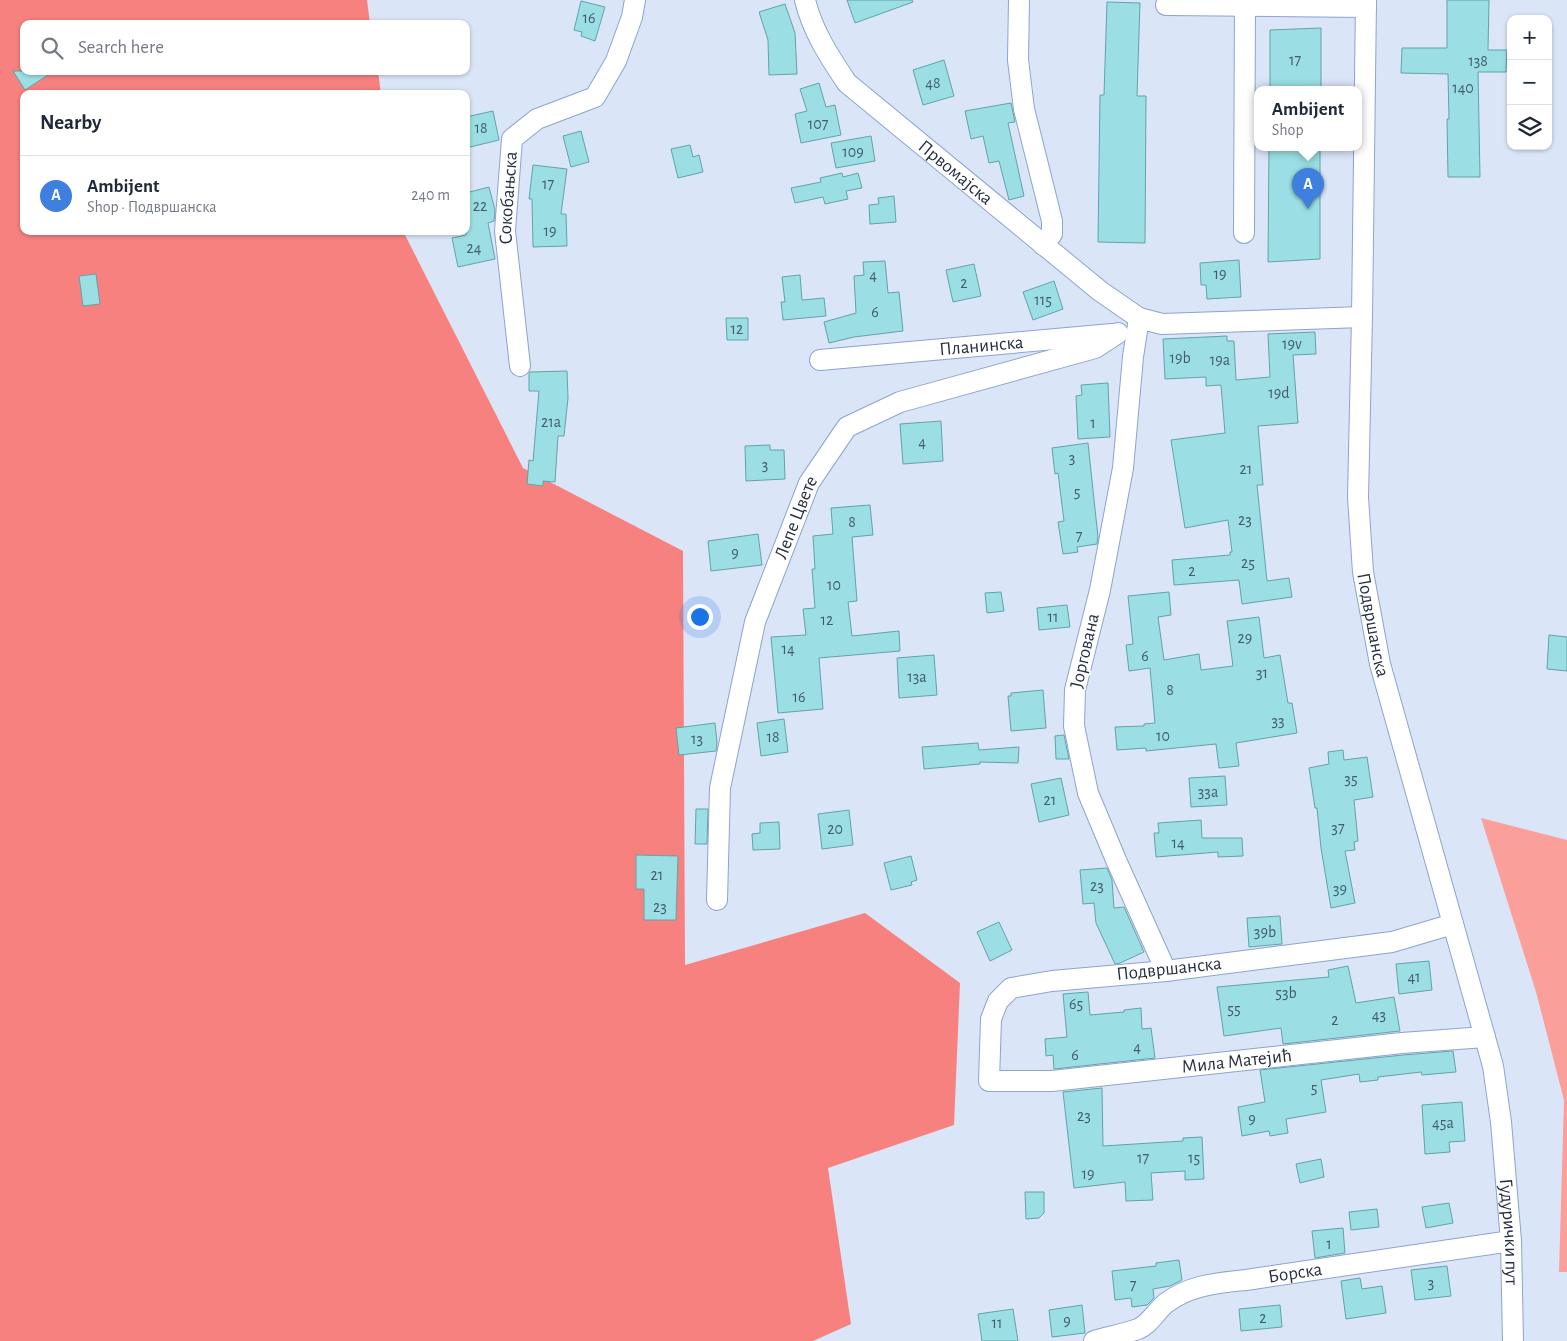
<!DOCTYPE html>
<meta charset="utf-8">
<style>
:root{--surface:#fff;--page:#f2f2f3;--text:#1f2937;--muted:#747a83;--line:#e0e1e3;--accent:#b45309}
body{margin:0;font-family:"Alegreya Sans",sans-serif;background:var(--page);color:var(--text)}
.controls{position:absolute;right:15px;top:15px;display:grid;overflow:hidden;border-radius:10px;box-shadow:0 1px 4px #0004}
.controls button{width:45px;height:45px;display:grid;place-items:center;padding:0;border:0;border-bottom:1px solid var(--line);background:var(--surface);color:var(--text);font:25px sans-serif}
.you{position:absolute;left:699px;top:616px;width:18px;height:18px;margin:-12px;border:4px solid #fff;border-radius:50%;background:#1a73e8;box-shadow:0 0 0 8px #1a73e833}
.badge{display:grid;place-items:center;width:32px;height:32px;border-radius:50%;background:var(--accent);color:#fff;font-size:16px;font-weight:700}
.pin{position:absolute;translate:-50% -41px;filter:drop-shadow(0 1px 2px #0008)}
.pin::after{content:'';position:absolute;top:26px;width:18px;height:15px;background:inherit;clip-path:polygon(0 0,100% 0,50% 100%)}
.popup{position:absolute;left:1254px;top:86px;width:108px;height:65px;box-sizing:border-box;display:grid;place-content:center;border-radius:10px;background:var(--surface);filter:drop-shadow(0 1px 4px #0005);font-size:16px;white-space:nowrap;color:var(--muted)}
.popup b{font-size:19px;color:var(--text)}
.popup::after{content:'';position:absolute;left:50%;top:100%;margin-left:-10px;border:10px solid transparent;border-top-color:var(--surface)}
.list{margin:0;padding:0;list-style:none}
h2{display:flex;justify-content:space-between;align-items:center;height:65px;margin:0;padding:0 20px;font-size:21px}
h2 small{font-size:16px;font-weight:400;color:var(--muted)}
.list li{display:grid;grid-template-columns:32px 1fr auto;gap:15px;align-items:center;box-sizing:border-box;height:80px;padding:0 20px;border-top:1px solid var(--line)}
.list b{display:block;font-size:19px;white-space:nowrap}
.list p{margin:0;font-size:16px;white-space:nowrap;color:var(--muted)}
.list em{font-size:16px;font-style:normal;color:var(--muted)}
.icon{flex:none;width:28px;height:28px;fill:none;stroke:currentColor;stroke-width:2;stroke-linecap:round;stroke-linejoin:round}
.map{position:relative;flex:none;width:1567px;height:1341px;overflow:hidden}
.search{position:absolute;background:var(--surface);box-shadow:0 1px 4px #0004;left:20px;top:20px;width:450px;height:55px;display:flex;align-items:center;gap:12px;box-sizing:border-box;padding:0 18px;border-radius:10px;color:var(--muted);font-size:19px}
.panel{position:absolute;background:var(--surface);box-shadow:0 1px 4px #0004;left:20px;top:90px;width:450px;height:145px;border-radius:10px}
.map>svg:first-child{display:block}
.green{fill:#fb9f9b}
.forest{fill:#f6817e}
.building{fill:#9bdfe4;stroke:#60a3a9}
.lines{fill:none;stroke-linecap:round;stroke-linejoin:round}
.minor-casing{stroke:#8ca4cf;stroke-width:22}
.minor{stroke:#fff;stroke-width:20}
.labels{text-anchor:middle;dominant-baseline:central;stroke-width:4;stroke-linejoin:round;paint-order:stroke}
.number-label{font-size:16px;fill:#445c6a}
.street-label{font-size:19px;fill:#273042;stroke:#fff}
</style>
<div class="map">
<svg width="1567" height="1341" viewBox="0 0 1567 1341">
<rect width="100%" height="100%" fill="#dbe5f8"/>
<path class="green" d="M1481,818L1567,840V1272H1559L1564,1100L1536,992Z"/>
<path class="forest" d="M0,0H367L370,24H24V71H378L381,94H24V231H403L523,468L683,551L685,965L865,913L960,983L954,1125L828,1168L851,1324L813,1341H0Z"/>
<path class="building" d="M847,0H912L913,2L855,23Z
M1447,0H1489L1488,50H1507L1506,72H1478L1480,177H1448L1447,119H1449L1448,74L1401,73L1402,48H1447Z
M581,1L605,7L595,41L581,36L582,32L574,30Z
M1107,2L1140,3L1137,96H1146L1145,243L1098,242L1100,95H1104Z
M785,4L795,33L797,74L769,75L768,40L759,12Z
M1321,28V90H1270V30Z
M944,60L954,96L923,105L913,70Z
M13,71H54L25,90Z
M819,83L826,107L835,105L841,135L801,143L795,114L807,111L800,89Z
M1011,103L1015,122L1008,123L1024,196L1009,200L999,161L989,163L983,136L971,139L965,111Z
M493,111L499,140L466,148V117Z
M581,131L589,162L571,167L563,136Z
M871,136L875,161L836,168L831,143Z
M690,145L693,157L699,155L703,172L678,178L671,149Z
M1269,148H1320V259L1268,262Z
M533,165L567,169L561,214H566L567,246L533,247L532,199H529Z
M842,173L843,177L858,173L862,188L846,191L848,199L825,204L823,197L795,203L791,188L821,182L820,178Z
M489,187L495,210L494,221L488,223L495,259L458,267L452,238L466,235V193Z
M894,196L896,222L870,224L869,205L879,204L878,198Z
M1239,260L1241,297L1207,299L1206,285H1201L1200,263Z
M885,261L888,293L899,292L903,331L854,337L829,343L824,322L856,313L854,276L864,275L863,262Z
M974,264L981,296L953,302L946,270Z
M96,274L100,304L83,306L79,276Z
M800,275L802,300L824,298L826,316L783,320L781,302H785L782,277Z
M1054,281L1063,309L1033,320L1023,292Z
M726,318H748V340H727Z
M1315,332L1316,354L1293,355L1298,423L1258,426L1263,485H1257L1267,581L1289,578L1292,597L1242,604L1239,580L1174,585L1172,560L1230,555V552H1232L1228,520L1185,528L1171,440L1225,433L1221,385L1206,386V377L1165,379L1163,339L1227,336V341H1234L1236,380L1270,377L1268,334Z
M567,371L568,398L564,436H558L555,482L543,481V486L527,484L529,460L533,461L539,391H529V374L530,372Z
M1108,383L1110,437L1078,439L1076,396L1082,395L1081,385Z
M941,421L943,461L903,464L900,424Z
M1088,443L1098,537L1097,544L1077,547L1078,552L1063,554L1058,522L1064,521L1058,473L1055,474L1052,448Z
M770,445V450H784L785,479L746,481L745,446Z
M870,505L873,535L852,537L857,601L848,602L852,636L899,631L900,651L819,658L823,709L778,713L771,637L806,635L803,609L815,608L812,569H815L813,536L833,534L831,508Z
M758,534L762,565L711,571L708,541Z
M1001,592L1004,611L987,613L985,593Z
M1169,592L1171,615L1158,617L1164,660L1199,654L1201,670L1233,666L1227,621L1259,617L1264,658L1280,655L1288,703H1292L1297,733L1236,743L1239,766L1219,768L1216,744L1146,751V748L1117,750L1115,727L1144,726V724L1155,723L1150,668L1129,671L1126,645L1133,644L1128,596Z
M1067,605L1070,627L1039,630L1037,608Z
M1549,635L1567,637V671L1547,669Z
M934,655L937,695L899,698L897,658Z
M1043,690L1046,728L1011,731L1008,696H1011V693Z
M784,719L788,752L761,756L757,723Z
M715,723L717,742L716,751L679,755L676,728Z
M1064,735L1069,759H1056L1055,736Z
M978,743L979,750L1019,747L1018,763L980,762V764L924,769L922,747Z
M1343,750L1344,760L1367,757L1373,797L1354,800L1358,841L1354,842L1355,850L1345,851L1355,903L1331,908L1321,848L1317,808H1315L1309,768L1329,764L1328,752Z
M1225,776L1227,805L1191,807L1189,778Z
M1061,778L1069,815L1039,822L1031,784Z
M696,809H708L707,844H695Z
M849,810L853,845L822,849L818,814Z
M1201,820L1202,838H1242L1243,856L1218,857V852L1156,857L1154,833H1159L1158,823Z
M779,822L780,849L753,850L752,834L760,833V823Z
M636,855L678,856L676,920H644V889H636Z
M911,856L917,880L911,882L912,885L891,890L884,863Z
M1107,868L1112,880L1114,908L1124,907L1144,952L1120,963L1115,964L1096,923L1094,903L1083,904L1080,870Z
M1280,916L1282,944L1249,947L1247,918Z
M999,922L1012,950L990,961L977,932Z
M1429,961L1432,990L1399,994L1396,964Z
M1348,966L1356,1003L1394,997L1400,1031L1283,1044L1281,1028L1224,1036L1217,987L1329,977L1328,970Z
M1088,992L1090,1015L1124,1012V1010L1141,1008L1142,1029L1151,1028L1155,1058L1054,1069L1053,1055L1046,1056L1045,1039L1067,1037L1063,994Z
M1453,1051L1456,1072L1422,1075L1421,1072L1378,1077V1080L1360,1082L1359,1074L1321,1080L1326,1112L1286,1119L1288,1133L1270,1136L1269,1131L1242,1136L1238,1107L1265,1102L1260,1070L1403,1055Z
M1102,1088L1103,1146L1183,1141V1138L1202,1137L1204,1179L1185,1180V1171L1151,1173L1153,1200L1126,1201L1125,1182L1074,1188L1063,1092Z
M1462,1102L1465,1141L1449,1142L1450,1152L1425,1154L1422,1105Z
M1321,1159L1324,1177L1300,1183L1296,1164Z
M1025,1192H1044V1213L1039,1218L1026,1219Z
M1449,1203L1453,1223L1426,1228L1422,1207Z
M1377,1209L1379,1227L1351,1230L1349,1212Z
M1343,1228L1345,1253L1315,1258L1312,1231Z
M1179,1260L1182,1280L1170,1286L1153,1289L1154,1298L1147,1305L1132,1307L1131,1298L1115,1300L1112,1271L1156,1266V1263Z
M1447,1266L1451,1296L1415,1300L1411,1270Z
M1360,1278L1362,1289L1382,1286L1386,1313L1346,1319L1341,1281Z
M1082,1305L1085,1333L1052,1337L1049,1310Z
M1280,1305L1282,1327L1241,1331L1239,1309Z
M1013,1309L1018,1341H982L978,1314Z"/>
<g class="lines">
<g class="minor-casing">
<g id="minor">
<path id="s1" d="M805,0C812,30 830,58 847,83L1100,291L1139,318L1162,324L1362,317"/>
<path d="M1019,0L1018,60L1024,109L1052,221V234L1043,245"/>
<path id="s2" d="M1366,0L1362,317L1358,497L1363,572L1380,664L1493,1066L1501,1122L1511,1241L1513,1341"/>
<path d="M1166,5L1366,7"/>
<path d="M1244,233L1245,0"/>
<path d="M1139,318L1133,357L1123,468L1100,590L1075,690L1074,726L1088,793L1116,860L1166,971"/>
<path id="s3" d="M820,360L1112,334"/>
<path id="s4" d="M520,366L505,231L512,139L537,119L595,97L616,61L632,17L635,0"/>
<path id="s5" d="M717,900L720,788L755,622L809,483L847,427L900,402L1095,348L1118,333"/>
<path id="s6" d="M1453,924L1392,942L1166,971L1052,981L1011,988L998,1001L991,1019L989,1081H1052L1402,1043L1485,1037"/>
<path id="s7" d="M1094,1341C1108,1337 1124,1334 1138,1329C1150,1324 1156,1311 1166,1303C1190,1285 1217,1283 1246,1280L1511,1241"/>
</g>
</g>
<use href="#minor" class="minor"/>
</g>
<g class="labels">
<g class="number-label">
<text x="589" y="18">16</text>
<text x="1295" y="60">17</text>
<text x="1478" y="61">138</text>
<text x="933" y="83">48</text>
<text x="1463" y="88">140</text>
<text x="818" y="124">107</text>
<text x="481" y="128">18</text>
<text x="853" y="152">109</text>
<text x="548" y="184">17</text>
<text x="480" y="206">22</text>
<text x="550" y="231">19</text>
<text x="474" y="248">24</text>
<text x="1220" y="274">19</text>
<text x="873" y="275">4</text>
<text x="964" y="283">2</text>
<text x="1043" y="300">115</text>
<text x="875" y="312">6</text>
<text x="737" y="329">12</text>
<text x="1292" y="344">19v</text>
<text x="1180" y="358">19b</text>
<text x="1220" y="360">19a</text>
<text x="1279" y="393">19d</text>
<text x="551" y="422">21a</text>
<text x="1093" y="423">1</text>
<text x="922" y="442">4</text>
<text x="1072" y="458">3</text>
<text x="765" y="465">3</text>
<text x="1246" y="469">21</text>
<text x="1077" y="492">5</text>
<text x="1245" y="520">23</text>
<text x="852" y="522">8</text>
<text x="1079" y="536">7</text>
<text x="735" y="553">9</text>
<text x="1248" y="563">25</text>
<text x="1192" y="571">2</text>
<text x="834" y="585">10</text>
<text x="1053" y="617">11</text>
<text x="827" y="620">12</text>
<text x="1245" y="638">29</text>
<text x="788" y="649">14</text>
<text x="1145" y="656">6</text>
<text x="1262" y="673">31</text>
<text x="917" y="677">13a</text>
<text x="1170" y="690">8</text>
<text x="799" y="697">16</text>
<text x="1278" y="721">33</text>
<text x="1163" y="736">10</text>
<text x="773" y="737">18</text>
<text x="697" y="739">13</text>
<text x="1351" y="779">35</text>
<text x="1208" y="792">33a</text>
<text x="1050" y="800">21</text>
<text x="1338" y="828">37</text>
<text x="835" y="829">20</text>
<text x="1178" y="843">14</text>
<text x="657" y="875">21</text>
<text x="1097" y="886">23</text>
<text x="1340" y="889">39</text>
<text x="660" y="907">23</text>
<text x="1265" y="932">39b</text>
<text x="1414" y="977">41</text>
<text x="1286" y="993">53b</text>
<text x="1076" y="1004">65</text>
<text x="1234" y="1009">55</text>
<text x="1379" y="1015">43</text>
<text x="1335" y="1020">2</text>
<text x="1137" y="1047">4</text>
<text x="1075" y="1055">6</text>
<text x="1314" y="1088">5</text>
<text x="1084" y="1116">23</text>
<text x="1252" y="1119">9</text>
<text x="1443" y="1123">45a</text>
<text x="1143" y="1158">17</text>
<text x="1194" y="1158">15</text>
<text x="1088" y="1174">19</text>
<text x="1329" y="1244">1</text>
<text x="1431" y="1283">3</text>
<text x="1133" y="1285">7</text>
<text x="1263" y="1318">2</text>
<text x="1067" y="1321">9</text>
<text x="997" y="1323">11</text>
</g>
<g class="street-label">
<text stroke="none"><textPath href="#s1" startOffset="234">Првомајска</textPath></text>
<text stroke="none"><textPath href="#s4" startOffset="169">Сокобањска</textPath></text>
<text stroke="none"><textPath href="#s3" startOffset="162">Планинска</textPath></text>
<text stroke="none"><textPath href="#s5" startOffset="394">Лепе Цвете</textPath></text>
<text stroke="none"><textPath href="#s2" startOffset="626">Подвршанска</textPath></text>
<text transform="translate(1085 651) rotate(-77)">Јоргована</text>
<text transform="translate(1169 969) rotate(-6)">Подвршанска</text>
<text stroke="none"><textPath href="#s6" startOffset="796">Мила Матејић</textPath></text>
<text stroke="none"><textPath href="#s2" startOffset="1250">Гудурички пут</textPath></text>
<text stroke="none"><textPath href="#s7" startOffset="218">Борска</textPath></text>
</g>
</g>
</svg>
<div class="controls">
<button>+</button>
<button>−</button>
<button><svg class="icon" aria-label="layers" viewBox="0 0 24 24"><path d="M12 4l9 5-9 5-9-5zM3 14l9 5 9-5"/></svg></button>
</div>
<div class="you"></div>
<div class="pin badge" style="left:1308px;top:209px;background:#3f7fe0">A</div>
<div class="popup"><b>Ambijent</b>Shop</div>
<div class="search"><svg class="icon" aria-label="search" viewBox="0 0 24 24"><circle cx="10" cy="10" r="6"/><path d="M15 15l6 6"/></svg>Search here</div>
<section class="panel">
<h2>Nearby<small></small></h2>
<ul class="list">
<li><span class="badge" style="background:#3f7fe0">A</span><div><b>Ambijent</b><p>Shop · Подвршанска</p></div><em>240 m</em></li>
</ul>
</section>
</div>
